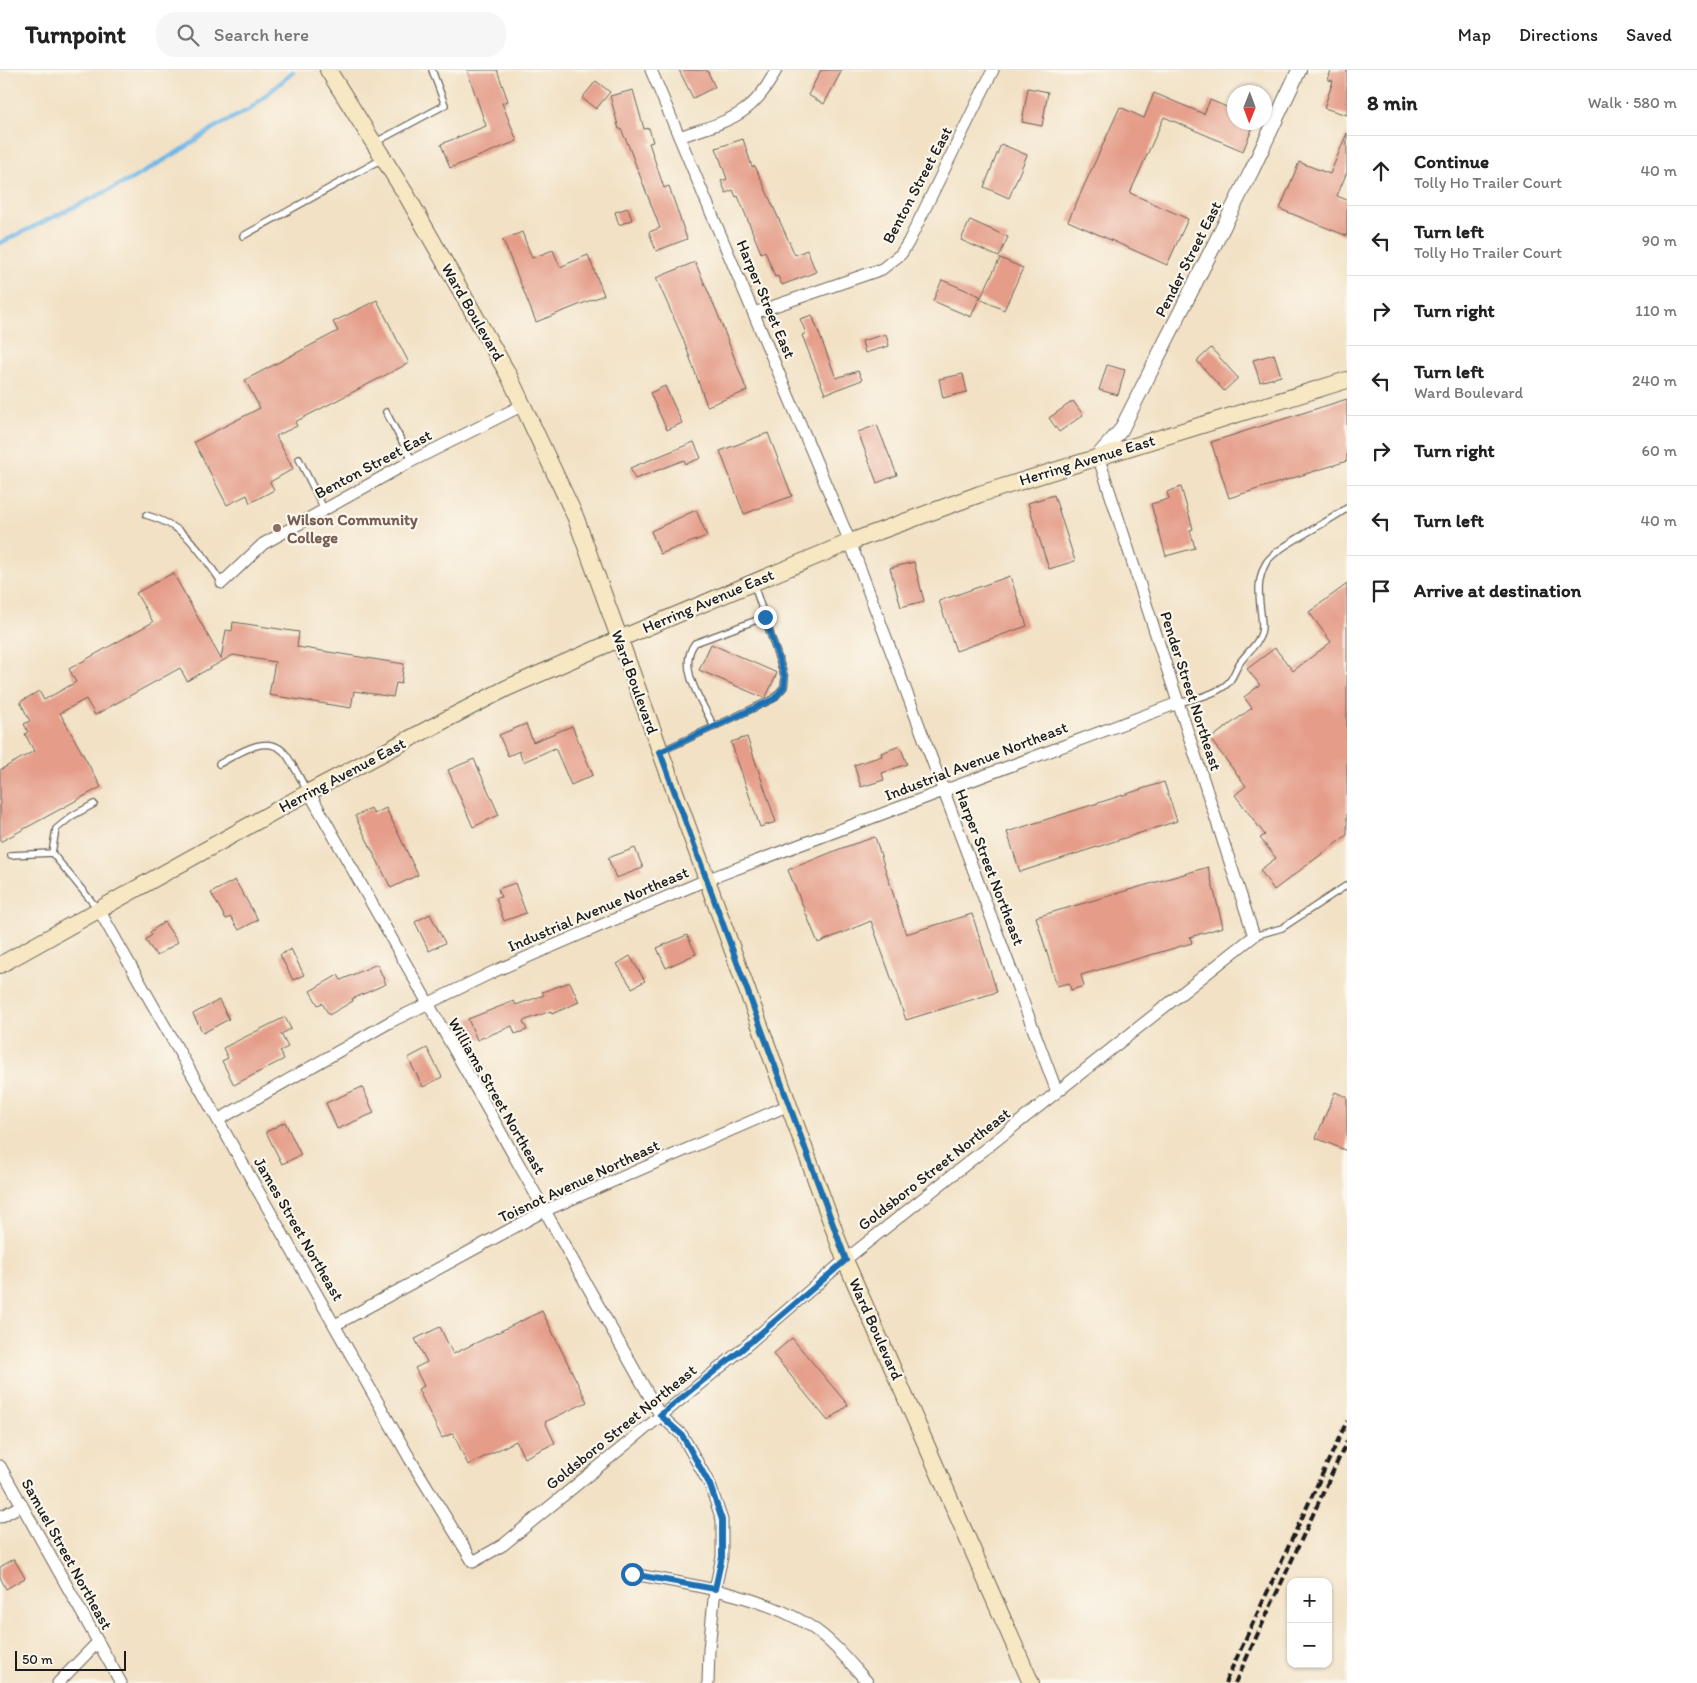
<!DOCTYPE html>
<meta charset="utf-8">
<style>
:root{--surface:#fff;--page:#f6f6f6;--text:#222;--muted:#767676;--line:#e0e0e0}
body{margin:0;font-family:Itim,sans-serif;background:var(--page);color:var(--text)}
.controls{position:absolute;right:15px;bottom:15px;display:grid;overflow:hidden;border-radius:10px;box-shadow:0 1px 4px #0004}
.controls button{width:45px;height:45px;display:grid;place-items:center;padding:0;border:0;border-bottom:1px solid var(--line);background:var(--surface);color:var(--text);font:25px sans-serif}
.compass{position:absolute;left:1227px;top:15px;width:45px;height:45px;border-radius:50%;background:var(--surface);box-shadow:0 1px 4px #0004;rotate:181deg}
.scale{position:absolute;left:15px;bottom:12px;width:111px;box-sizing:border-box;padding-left:5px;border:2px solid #1c1c1c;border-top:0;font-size:14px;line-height:18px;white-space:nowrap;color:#1c1c1c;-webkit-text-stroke:4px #fbf7ec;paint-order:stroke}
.stop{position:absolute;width:15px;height:15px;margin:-11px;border:4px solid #1f6fb2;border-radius:50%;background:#fff}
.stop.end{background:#1f6fb2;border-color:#fff;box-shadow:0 1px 5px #0008}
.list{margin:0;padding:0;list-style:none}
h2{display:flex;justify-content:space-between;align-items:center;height:65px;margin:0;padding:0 20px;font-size:21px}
h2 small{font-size:16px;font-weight:400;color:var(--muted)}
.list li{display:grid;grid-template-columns:32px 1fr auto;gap:15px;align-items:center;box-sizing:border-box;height:70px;padding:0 20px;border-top:1px solid var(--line)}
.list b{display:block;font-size:19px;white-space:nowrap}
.list p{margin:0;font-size:16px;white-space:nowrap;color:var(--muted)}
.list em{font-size:16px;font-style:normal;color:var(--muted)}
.icon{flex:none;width:28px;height:28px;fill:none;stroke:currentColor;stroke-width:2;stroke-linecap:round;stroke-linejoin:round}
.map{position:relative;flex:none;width:1347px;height:1613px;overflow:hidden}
header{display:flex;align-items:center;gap:30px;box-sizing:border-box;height:70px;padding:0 25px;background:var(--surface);border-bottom:1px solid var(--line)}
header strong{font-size:24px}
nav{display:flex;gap:28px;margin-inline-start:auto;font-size:18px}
.search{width:350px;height:45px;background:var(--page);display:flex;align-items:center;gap:12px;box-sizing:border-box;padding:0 18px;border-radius:20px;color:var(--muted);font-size:19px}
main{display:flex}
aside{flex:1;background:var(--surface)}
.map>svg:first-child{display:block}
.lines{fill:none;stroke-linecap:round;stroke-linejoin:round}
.stream{stroke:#70b7e7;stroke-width:4.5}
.building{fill:#e59d89}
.service-casing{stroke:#676157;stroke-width:8}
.minor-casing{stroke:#676157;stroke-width:13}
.tertiary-casing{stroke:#676157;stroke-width:16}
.secondary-casing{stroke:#676157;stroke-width:18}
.service{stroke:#fff;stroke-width:5.5}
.minor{stroke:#fff;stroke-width:11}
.tertiary{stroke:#fff;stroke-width:14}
.secondary{stroke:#f7e8c3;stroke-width:16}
.rail{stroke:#1c1c1c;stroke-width:4;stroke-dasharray:8 4;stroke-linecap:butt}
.route{stroke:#1f6fb2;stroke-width:6}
.education-dot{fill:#8d6e63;stroke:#fbf7ec;stroke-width:2}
.labels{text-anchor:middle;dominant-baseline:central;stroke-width:4.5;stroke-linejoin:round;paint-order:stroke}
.street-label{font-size:16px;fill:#1c1c1c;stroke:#fbf7ec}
.education-label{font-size:16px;font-weight:bold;fill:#785e54;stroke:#fbf7ec;text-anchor:start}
</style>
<header>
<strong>Turnpoint</strong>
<div class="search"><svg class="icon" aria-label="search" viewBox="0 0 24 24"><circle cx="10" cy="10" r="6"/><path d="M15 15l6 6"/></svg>Search here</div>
<nav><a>Map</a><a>Directions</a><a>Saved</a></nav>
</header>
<main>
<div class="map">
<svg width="1347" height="1613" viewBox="0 0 1347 1613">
<rect width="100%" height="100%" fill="#fbf7ec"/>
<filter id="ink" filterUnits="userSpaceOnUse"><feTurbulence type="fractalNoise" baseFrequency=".02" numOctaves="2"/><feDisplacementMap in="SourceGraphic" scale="10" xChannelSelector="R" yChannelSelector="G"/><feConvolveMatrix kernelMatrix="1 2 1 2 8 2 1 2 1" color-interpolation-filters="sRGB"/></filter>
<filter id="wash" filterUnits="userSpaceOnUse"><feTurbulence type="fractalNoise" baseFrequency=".0096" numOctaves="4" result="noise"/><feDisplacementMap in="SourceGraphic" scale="20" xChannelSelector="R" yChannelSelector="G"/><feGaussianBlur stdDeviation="1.12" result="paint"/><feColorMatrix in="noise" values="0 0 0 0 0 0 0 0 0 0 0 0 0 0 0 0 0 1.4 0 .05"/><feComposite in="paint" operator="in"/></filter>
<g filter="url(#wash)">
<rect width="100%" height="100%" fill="#f2e1c5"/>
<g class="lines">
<path class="stream" d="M0,173L134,108L186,77L215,57L250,39L293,2"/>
</g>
<g id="blocks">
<path class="building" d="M467,0H497L508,31L502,33L517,71L450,98L441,74L486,56Z
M679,0H707L715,17L693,28Z
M821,0H842L824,34L808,25Z
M1331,0H1347V45L1324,38L1333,11L1328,10Z
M596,11L610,22L596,39L582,28Z
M1028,18L1048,22L1042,56L1022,52Z
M633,20L644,59L649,58L653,72L649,73L664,118L669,116L687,169L656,181L649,162L660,158L627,72L621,59H619L610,26Z
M1154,23L1204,44L1210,30L1234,40V52H1255L1243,81L1164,47L1130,123L1188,149L1167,195L1068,151L1120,37L1144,48Z
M1347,63V102L1337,126L1347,130V166L1280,139L1299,92L1330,104Z
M743,69L752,97L755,96L795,185L807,180L816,202L782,215L778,206L775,207L765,181L761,183L738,126L736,127L733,120L726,123L721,111L727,109L716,78Z
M1001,74L1027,85L1009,128L984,117Z
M628,138L632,150L619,155L615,142Z
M970,150L1008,167L999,187L961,170Z
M522,162L532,188L553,180L560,197L588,185L604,225L536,252L503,170Z
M1000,188L1023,198L1004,240L980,229Z
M695,192L717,242L747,321L707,336L684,271L656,208Z
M942,210L980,226L971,247L933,231Z
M377,230L409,293L295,352L297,356L276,366L293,399L270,412L274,420L250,433L247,425L227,435L194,372L260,338L245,310L338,261L333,252Z
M812,245L836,308L858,301L862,310L825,324L802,265L806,263L800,249Z
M886,264L889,276L865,283L862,271Z
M1211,278L1238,308L1224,321L1197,291Z
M1274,284L1281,306L1260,312L1253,290Z
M1107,295L1125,300L1118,325L1099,320Z
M963,304L967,322L943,328L939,309Z
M665,316L682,353L667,360L650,323Z
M1347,329V391L1229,428L1211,372Z
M1073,331L1083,345L1059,362L1049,348Z
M877,355L897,405L877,413L858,362Z
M768,363L792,426L744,444L720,381Z
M694,372L701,388L686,394L684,390L635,409L630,398Z
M1181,417L1193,459L1190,460L1195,478L1166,486L1151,434L1169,429L1167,422Z
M1054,425L1075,491L1049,499L1028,433Z
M696,440L707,466L660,484L651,461Z
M914,492L924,531L901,537L890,498Z
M173,503L221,589L226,560L232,561L233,552L299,562L297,577L404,594L401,614L396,613L393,627L354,621L351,638L269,625L275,592L233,585L187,611L180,598L95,645L86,629L60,643L101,717L0,772V700L34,681L25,664L28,662L24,654L30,651L20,632L39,621L44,630L76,612L69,599L153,552L136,523Z
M1010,506L1027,556L956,581L939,531Z
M1347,514V765L1274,820L1260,800L1276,788L1260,768L1265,765L1235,725L1246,716L1210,669L1252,638L1244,627L1260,615L1247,599L1275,578L1293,601L1331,572L1309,542Z
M711,574L777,603L766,627L764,628L699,600Z
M526,654L533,672L572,656L593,705L571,715L555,678L523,692L519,681L508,686L499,665Z
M747,667L776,752L760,757L731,672Z
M900,676L907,694L882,703L884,710L861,717L854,695L882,686L881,683Z
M474,689L499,745L473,757L448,700Z
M1164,712L1177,751L1020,802L1007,762Z
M371,738L374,744L386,738L418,805L391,818L355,746Z
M875,767L906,864L972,844L997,922L906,950L871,851L818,873L788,800L842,778Z
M635,778L643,798L616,808L608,788Z
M1208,797L1223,857L1190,867L1192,873L1081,905L1084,916L1071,920L1069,913L1057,916L1036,847Z
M235,810L258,850L239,860L231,847L226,849L211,823Z
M515,813L526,843L504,851L496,828L501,827L498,819Z
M430,844L445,873L429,881L415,852Z
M164,852L178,872L157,886L145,870L152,865L150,862Z
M687,865L696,884L666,898L657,878Z
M291,879L304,905L293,910L280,885Z
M630,886L645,911L632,918L617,894Z
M377,894L386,914L352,929L353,931L329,945L322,933L318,935L310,921L338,905L341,910Z
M570,912L579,932L552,944L551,941L523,951L527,960L515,964L512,956L477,970L468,949L514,931L516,935L544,925L542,922Z
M219,930L229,949L203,963L193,944Z
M285,947L291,959L281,964L288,977L280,981L284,989L234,1015L222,991L228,988L223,978Z
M427,978L442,1007L423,1017L408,988Z
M362,1017L374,1043L337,1059L326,1033Z
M1335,1022L1347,1027V1081L1316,1068Z
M285,1052L301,1085L282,1094L266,1062Z
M542,1241L587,1332L545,1352L555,1373L524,1388L516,1371L468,1395L453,1363L442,1368L418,1319L424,1316L415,1298L427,1292L415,1269L440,1257L453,1284Z
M792,1268L848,1335L828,1351L773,1284Z
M14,1489L25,1508L6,1519L0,1507V1497Z"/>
</g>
</g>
<g filter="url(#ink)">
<use href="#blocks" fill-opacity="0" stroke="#676157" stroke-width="1"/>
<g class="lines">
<g class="service-casing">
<path id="service" d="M376,72L445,35L432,0
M243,166L382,89
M386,342L412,390
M299,389L324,439
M146,445C187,456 199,480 222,513
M1178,633C1193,629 1215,625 1227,614C1233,609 1235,600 1239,594C1246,582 1262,573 1262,556C1261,534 1254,514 1266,493C1275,477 1328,453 1347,438
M714,657C703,633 676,597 695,573L765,547
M662,681L773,629L784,617L785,608L754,515
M219,694C236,685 264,664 283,681C291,689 301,710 307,721
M94,734L72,746L56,759L52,783L97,838
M11,785L52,783
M1254,866L1282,858L1347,815"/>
</g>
<g class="minor-casing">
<path id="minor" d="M651,0L850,472L1057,1022
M679,67C726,51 752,48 776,0
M754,243L882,199L901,184L908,173L993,0
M222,513L263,474L406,394L523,335
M309,722L660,1345L682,1365L710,1415L722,1450V1487L715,1519L709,1579L708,1613
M99,840L410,1389L473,1492L503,1475L740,1281L845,1190L1254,866L1098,386
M218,1050L390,952L495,901L706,810L1178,633
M335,1255L544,1141L789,1035
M0,1396L121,1613
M0,1447L22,1435
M632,1504C689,1514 770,1526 817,1561C836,1575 853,1596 868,1613
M58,1613L97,1573"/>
</g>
<g class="tertiary-casing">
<path id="tertiary" d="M1098,386L1121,360L1252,100L1299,0"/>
</g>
<g class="secondary-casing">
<path id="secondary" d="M328,0L407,126L508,304L575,446L845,1190L1031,1613
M0,895L309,722L447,649L507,618L619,569L850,472L980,424L1347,310"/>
</g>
<use href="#service" class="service"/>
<use href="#minor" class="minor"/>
<use href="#tertiary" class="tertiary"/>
<use href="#secondary" class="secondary"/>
<path class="rail" d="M1225,1613L1347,1351
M1235,1613L1347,1371"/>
</g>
</g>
<g class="lines" filter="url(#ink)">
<path class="route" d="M632,1504L715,1519L722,1487V1450L710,1415L682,1365L660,1345L740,1281L846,1190L660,682L774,629L784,617L785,608L765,547"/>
</g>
<circle class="education-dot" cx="277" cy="458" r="5"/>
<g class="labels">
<g class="street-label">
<text transform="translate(917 115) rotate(-62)">Benton Street East</text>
<text transform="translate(1188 189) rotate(-63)">Pender Street East</text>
<text transform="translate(766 229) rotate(67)">Harper Street East</text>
<text transform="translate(473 242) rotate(60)">Ward Boulevard</text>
<text transform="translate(1087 390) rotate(-17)">Herring Avenue East</text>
<text transform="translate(373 394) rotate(-28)">Benton Street East</text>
<text transform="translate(708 531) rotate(-23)">Herring Avenue East</text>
<text transform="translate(635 612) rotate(70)">Ward Boulevard</text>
<text transform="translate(1191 621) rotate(72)">Pender Street Northeast</text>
<text transform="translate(976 691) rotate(-21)">Industrial Avenue Northeast</text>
<text transform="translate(342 705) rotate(-28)">Herring Avenue East</text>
<text transform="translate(990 797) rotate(69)">Harper Street Northeast</text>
<text transform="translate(598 839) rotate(-23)">Industrial Avenue Northeast</text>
<text transform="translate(497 1026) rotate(60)">Williams Street Northeast</text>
<text transform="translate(934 1099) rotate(-38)">Goldsboro Street Northeast</text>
<text transform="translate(579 1111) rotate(-25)">Toisnot Avenue Northeast</text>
<text transform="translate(299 1159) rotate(60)">James Street Northeast</text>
<text transform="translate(876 1259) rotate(66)">Ward Boulevard</text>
<text transform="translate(621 1357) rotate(-39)">Goldsboro Street Northeast</text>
<text transform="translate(67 1484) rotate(61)">Samuel Street Northeast</text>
</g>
<g class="education-label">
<text x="287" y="449">Wilson Community<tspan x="287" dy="18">College</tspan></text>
</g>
</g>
</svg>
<div class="controls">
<button>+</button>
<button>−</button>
</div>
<svg class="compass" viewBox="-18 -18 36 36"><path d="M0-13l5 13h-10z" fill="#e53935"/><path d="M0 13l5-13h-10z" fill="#767676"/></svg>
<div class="scale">50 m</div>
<div class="stop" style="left:632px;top:1504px"></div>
<div class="stop end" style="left:765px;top:547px"></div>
</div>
<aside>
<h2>8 min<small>Walk · 580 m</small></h2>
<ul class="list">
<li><svg class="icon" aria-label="ahead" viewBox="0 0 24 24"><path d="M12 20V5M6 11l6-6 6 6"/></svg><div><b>Continue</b><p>Tolly Ho Trailer Court</p></div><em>40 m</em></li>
<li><svg class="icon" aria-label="left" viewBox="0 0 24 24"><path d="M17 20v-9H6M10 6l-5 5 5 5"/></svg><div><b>Turn left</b><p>Tolly Ho Trailer Court</p></div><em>90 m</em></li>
<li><svg class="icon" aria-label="right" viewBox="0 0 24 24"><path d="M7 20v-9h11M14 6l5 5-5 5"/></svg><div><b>Turn right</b></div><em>110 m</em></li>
<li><svg class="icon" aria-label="left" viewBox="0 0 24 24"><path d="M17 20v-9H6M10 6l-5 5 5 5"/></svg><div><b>Turn left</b><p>Ward Boulevard</p></div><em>240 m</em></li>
<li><svg class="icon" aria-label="right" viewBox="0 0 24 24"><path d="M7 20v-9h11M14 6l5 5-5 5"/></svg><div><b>Turn right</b></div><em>60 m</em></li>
<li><svg class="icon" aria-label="left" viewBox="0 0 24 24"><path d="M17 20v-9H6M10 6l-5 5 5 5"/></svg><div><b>Turn left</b></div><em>40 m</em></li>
<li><svg class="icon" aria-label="arrive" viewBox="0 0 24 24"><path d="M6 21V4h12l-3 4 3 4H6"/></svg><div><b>Arrive at destination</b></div></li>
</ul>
</aside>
</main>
